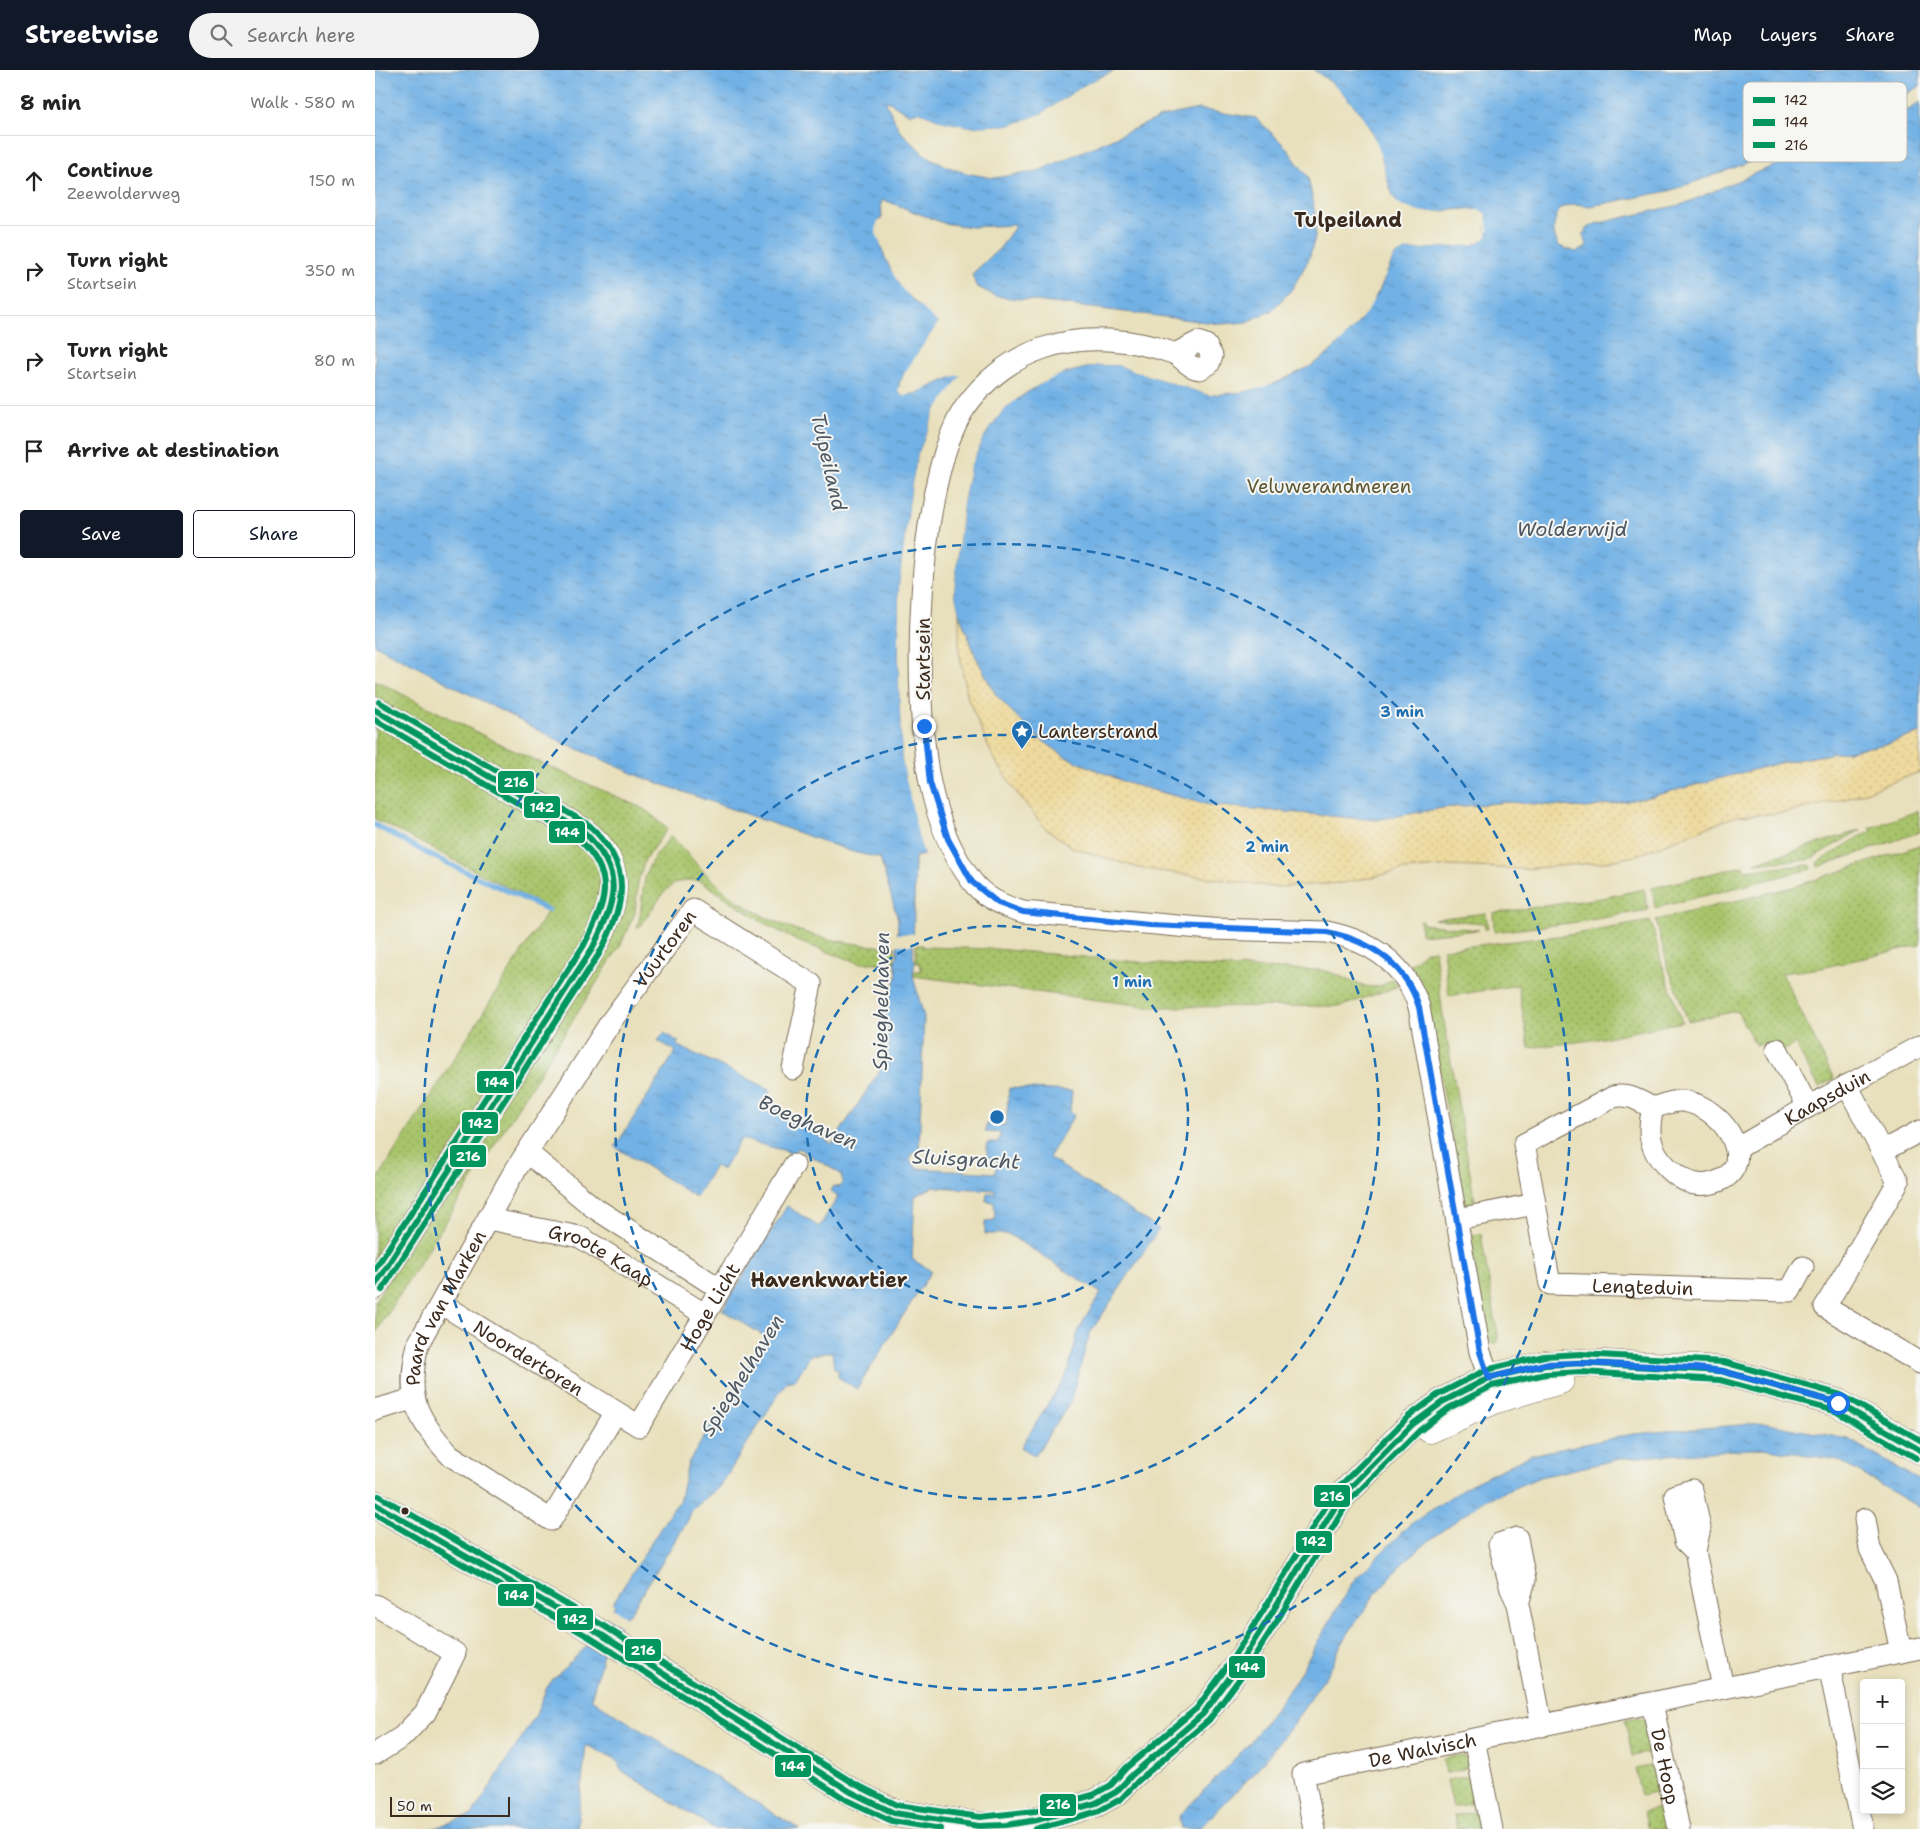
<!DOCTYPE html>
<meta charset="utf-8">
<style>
:root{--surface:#fff;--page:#f2f2f2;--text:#222;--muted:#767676;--line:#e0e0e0;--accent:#111827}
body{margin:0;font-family:"Shantell Sans",sans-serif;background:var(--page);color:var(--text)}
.controls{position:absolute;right:15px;bottom:15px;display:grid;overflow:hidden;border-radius:5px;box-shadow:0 2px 8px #0003}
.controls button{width:45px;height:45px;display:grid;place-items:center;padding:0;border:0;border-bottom:1px solid var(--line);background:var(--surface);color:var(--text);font:25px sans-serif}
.scale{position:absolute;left:15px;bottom:12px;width:120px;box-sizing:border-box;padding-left:5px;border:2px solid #3b2a1e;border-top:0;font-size:14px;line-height:18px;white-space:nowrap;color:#3b2a1e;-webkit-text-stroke:4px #f6f6f2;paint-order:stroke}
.stop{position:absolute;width:15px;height:15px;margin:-11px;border:4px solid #1a73e8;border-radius:50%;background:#fff}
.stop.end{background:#1a73e8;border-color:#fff;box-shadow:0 1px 5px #0008}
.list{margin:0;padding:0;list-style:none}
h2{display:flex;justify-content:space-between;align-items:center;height:65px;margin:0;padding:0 20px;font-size:21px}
h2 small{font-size:16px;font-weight:400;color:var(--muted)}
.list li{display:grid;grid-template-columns:32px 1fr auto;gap:15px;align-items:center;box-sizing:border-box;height:90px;padding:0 20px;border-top:1px solid var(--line)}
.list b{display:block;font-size:19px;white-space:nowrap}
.list p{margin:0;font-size:16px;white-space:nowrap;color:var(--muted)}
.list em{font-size:16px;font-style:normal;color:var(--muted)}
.actions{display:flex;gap:10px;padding:15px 20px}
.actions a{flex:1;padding:11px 0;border:1px solid var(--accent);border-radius:5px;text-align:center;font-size:18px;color:var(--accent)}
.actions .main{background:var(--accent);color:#fff}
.icon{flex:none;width:28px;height:28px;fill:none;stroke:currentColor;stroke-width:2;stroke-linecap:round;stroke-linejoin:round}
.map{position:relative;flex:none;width:1545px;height:1759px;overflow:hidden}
header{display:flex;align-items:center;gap:30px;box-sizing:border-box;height:70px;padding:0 25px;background:var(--accent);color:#fff}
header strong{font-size:24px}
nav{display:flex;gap:28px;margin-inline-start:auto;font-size:18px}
.search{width:350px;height:45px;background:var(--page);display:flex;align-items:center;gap:12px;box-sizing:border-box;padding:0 18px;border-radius:28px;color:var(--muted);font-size:19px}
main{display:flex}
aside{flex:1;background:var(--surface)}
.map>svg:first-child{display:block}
.green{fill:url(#green-dots);stroke:#727744}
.sand{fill:url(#sand-dots);stroke:#94825e}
.water{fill:url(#water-ripples);stroke:#566e82}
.pier{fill:#e8e0bc}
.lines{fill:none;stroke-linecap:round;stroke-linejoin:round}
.stream{stroke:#71b1e5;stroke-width:5}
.minor-casing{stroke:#786a55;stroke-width:23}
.major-casing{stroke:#786a55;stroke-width:29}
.minor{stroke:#fff;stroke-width:21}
.major{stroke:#fff;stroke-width:28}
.bus-1-casing{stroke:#f6f6f2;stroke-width:10}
.bus-2-casing{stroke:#f6f6f2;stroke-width:10}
.bus-3-casing{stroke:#f6f6f2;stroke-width:10}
.bus-1{stroke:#00965e;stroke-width:6}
.bus-2{stroke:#00965e;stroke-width:6}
.bus-3{stroke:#00965e;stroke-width:6}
.route{stroke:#1a73e8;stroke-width:6}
.ring{fill:none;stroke:#1f6fb2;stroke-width:2.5;stroke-dasharray:9 6}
.bus-dot{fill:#3b2a1e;stroke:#f6f6f2;stroke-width:2}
.labels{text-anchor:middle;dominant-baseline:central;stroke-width:4;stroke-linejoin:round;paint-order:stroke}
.park-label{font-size:19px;fill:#5c5835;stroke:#f6f6f2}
.street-label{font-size:19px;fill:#3b2a1e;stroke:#f6f6f2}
.poi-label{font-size:19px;fill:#3b2a1e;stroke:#f6f6f2;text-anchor:start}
.neighbourhood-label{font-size:20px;font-weight:bold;fill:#3b2a1e;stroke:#f6f6f2}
.water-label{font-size:20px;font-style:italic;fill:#4e5964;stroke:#f6f6f2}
.key{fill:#f6f6f2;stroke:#beb9b2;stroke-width:1}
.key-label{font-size:14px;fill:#3b2a1e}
.centre{fill:#1f6fb2;stroke:#f6f6f2;stroke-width:2.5}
.ring-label{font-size:15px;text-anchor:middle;font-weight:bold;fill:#1f6fb2;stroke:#f6f6f2;stroke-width:4;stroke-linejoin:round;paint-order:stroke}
.line-badge{stroke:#f6f6f2;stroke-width:2}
.badge-label{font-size:14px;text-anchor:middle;font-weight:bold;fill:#fff}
</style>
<header>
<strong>Streetwise</strong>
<div class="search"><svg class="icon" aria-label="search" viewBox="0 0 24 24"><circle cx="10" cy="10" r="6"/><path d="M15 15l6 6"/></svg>Search here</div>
<nav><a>Map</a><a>Layers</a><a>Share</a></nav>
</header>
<main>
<aside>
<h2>8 min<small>Walk · 580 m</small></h2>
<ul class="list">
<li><svg class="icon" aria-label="ahead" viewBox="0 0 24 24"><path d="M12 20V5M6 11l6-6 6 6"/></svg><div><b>Continue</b><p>Zeewolderweg</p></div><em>150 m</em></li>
<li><svg class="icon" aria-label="right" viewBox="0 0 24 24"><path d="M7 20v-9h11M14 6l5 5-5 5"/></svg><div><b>Turn right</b><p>Startsein</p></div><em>350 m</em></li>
<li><svg class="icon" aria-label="right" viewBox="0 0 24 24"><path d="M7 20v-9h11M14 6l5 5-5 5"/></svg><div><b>Turn right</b><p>Startsein</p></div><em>80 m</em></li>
<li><svg class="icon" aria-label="arrive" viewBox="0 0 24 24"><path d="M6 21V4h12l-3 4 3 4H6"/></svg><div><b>Arrive at destination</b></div></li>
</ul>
<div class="actions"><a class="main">Save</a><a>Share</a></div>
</aside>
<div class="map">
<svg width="1545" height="1759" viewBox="0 0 1545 1759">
<defs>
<pattern id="green-dots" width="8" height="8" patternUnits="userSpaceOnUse" patternTransform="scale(1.25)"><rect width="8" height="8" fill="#a8c46a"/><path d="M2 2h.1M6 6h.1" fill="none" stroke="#8a9f57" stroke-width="1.8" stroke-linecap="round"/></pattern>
<pattern id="sand-dots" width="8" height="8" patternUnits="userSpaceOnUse" patternTransform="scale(1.25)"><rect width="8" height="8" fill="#eeda9e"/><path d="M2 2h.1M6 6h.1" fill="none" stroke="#cdbb88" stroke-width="1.8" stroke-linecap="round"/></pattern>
<pattern id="water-ripples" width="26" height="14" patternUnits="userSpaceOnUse" patternTransform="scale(1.25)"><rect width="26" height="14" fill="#71b1e5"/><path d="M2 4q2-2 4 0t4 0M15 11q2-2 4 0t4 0" fill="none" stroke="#5e90b9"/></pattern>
</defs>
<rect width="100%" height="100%" fill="#f6f6f2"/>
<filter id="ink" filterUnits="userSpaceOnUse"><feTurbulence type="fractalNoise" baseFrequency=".02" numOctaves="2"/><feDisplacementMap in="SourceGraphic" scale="10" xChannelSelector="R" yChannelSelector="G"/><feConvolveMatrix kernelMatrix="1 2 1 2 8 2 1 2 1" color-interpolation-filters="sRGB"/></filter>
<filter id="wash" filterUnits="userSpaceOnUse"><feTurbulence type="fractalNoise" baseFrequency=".0096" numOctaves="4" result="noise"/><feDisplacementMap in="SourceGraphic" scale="20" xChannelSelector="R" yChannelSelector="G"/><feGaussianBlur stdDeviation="1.12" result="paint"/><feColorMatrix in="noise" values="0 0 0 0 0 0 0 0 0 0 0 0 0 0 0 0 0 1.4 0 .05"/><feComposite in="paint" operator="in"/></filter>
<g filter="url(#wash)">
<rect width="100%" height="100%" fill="#e8e0bc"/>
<path class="green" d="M0,610L131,677L269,739L293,758L270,789L263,812L260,843L246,874L0,1264V1231L241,852L248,805L0,630Z
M0,651L189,761L224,794L226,842L0,1199V1113L174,839L0,749Z
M1542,741L1545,749V762L1443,797L1442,793L1487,765L1497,762L1495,758Z
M1486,760L1433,790L1379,793Z
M296,766C313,784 329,803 347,819C397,860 461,875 520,877L519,893H484L422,871L385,851L326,811L312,810L300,813L288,823L266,856L262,857C267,842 266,829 269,814C271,794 284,781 296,766Z
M1545,775V875L1446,898L1407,903L1459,1009L1444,1017L1420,974L1410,980L1395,982L1390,972L1381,976L1362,941L1313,951L1292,894L1281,850L1418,817Z
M1435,795L1436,799L1280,838L1277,818L1368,796L1369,800Z
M1269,819L1273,840L1204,852L1119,862L1118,843L1227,828Z
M1111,843L1113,859H1110L1109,853L1059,849Z
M1045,850H1047L1048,854L1104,860L1046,865Z
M1276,851L1287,894L1307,952L1217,970L1154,978L1143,915L1074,926L1068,879L1200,864Z
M541,875H548V877L621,879L807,896L947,900C972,905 993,929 1017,909L1024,916L967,936L777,937L538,906L540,901H546L545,893H541Z
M1060,880L1067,939L1101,1138L1089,1134L1052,933L1044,910L1034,895L1051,881Z
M1106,1164L1123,1265L1122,1273L1119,1275L1112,1270L1094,1165Z
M1264,1648L1269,1650L1270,1654L1275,1653L1281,1681L1257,1686L1250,1650Z
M1085,1685L1090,1686L1099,1697L1071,1703L1068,1689Z
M1284,1694L1290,1721L1266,1726L1260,1699Z
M1100,1705L1105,1732L1078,1737L1072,1710Z
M1292,1736L1297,1759H1273L1269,1741Z
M1108,1740L1107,1753L1103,1758L1082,1759L1079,1746Z"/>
<path class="sand" d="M584,543L601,587L621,625L691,687L752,713L834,735L1001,750L1067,738L1134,732L1212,738L1274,727L1404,693L1511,674L1545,663V702L1474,728L1410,743L1361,746L1260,786L1229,792L1149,799L1075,796L1030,800L968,813L899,817L764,798L698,778L670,758L641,722L617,685L593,629L584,582Z"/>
<path class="water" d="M0,0H741L713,13L666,44L637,55L595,57L569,52L544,42L534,44L513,31L511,33L525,61L549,84L568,95L590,103L618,108L661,102L786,47L823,39L881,48L909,75L933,107L941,148L940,167L934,189L917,219L896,241L872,252L847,254L620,226L601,216L597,204L625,178L641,155L596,157L568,153L509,130L506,132L507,148L504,150C499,176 522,215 540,232C548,239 559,245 563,253L524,313L526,324H540L584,304L586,308L560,342L543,385L537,414L524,516V611L527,690L549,785L540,787L538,888L540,890L538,906L549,947L544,1081L536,1084L535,1090L542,1098L620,1103L622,1088H612V1073H623L626,1063L610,1062L612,1054L631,1055L634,1018L697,1021L695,1042L699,1045L674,1088L784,1159L715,1263L695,1332L660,1386L646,1377L692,1304L704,1258L726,1223L633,1164H610V1151L620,1150L619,1132L611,1131L612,1123H620V1120L558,1117L540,1126L537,1189L556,1201L482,1319L463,1307V1299L459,1298L457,1282L436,1285L420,1310L411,1312L346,1415L317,1440L313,1450L255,1543H253L229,1581L216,1629L424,1759H340L255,1706L245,1699L243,1691L211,1675L202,1759H56L97,1745L161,1645L171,1619L178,1609L216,1572L240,1535L238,1533L297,1440L304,1432L313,1393L391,1267L347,1240L412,1136L444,1157L463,1127L455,1121L458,1116L464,1117L468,1112L466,1104L423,1078L418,1085L411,1081L366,1069L348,1100L340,1096L321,1127L240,1077L301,981L283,971L289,963L304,972L301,975L395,1019L393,1033L457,1074L508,996L509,945L522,906L520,890L522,888L523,850L505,788L478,782L269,708L180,669L0,575Z
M939,0H1545V16L1530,25L1395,85L1294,121L1216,136L1200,134L1185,138C1178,153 1176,162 1184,176L1201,182L1209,179L1212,174L1208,164L1213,158L1220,154L1309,134L1385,101L1474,70L1513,46L1535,39L1545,32V663L1511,674L1404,693L1274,727L1212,738L1134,732L1067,738L1001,750L834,735L752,713L691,687L658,664L621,625L601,587L584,543L579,521L588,433L595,397L608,368L627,342L639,331L678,306L723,295H742L834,325L869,322L903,312L935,296L952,285L981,256L1004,221L1019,186L1032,180L1097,175L1111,168V144C1107,143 1101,140 1096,139C1073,138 1048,149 1025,135C1014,129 1005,77 996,61C983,36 963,16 939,0Z
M1388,1353L1473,1369L1545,1411V1438L1463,1390L1389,1378L1250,1388L1165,1407L1108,1431L1061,1465L1028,1493L1001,1523L966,1574L956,1598L916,1657L879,1703L824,1759L806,1758L804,1746L873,1675L919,1613L978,1511L1033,1456L1090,1417L1156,1385L1258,1364Z"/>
<path class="pier" d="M744,0L714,16L667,46L637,57L594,60L568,55L544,44L537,47L534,44L544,42L569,52L595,57L637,55L666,44L713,13Z
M937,0L964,19L987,46L1002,73L1016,125L1022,133L1041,141L1053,142L1105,140L1111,144L1113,161L1111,168L1097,175L1032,180L1019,186L994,239L967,271L935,296L887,318L834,325L742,295H723L693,301L651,321L627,342L617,354L608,368L595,397L588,433L579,521L584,543L580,538L576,521L585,433L593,396L606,366L615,353L626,340L650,319L692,299L723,293H742L834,323L886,315L933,294L966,269L992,238L1018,184L1032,177L1097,173L1109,166L1111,160L1109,146L1104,142L1053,145L1041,143L1020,135L1014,126L1000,74L985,47L963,21Z
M507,148L504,163L520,203L530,218L564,249L566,253L532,304L526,319L531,323L583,301L589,305L588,309L562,343L546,386L539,414L527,516L526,611L529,690L551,785H549L543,765L527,690L524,611V516L537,414L543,385L560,342L586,305L571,308L531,326L526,324L523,320L530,302L563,253L528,220L518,204L501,163L502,153Z
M520,864H541V875H520Z
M236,1537L253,1548L247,1557L230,1546Z"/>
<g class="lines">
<path class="stream" d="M0,755L55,785L173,840"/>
</g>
</g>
<g filter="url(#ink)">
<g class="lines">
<g class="minor-casing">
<g id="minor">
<path d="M800,284L823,272L831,275L837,286L834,294L825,299C813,298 808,287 798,283C759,269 709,264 669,278C636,289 608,311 589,339C541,414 537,626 555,713C562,747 576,783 596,810C609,828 628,836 648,842L836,859L952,862C995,871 1030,893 1044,937L1105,1282L1119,1321"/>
<path d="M1402,979L1433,1037"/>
<path d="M1472,1015L1523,1112L1450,1237L1545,1293"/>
<path id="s1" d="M1278,1038C1272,1062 1274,1079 1292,1097C1303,1108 1317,1117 1333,1114C1389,1104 1353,1037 1308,1031C1298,1030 1287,1035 1278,1038C1264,1031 1254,1023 1238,1027L1149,1074L1175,1214L1415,1221L1428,1197"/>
<path id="s2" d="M1361,1079L1433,1037L1545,976"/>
<path d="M1507,1081L1545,1061"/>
<path d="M153,1083L218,1137L345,1219"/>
<path id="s3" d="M113,1149L205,1167L329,1244"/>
<path d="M1082,1149L1160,1134"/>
<path id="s4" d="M67,1234L264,1356L419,1095"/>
<path d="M0,1340L38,1329"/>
<path id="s5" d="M241,1342L176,1450L75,1385C39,1346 31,1325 43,1274L136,1107L237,950L318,840L436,914L418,999"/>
<path d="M1490,1449L1495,1479L1511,1511L1526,1582"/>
<path d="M1320,1481L1310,1471L1300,1425L1317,1420L1325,1458L1320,1481L1348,1618"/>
<path d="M1143,1534L1136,1519L1124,1474L1142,1468L1150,1510L1143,1534L1167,1656"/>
<path d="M0,1535L80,1583L50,1643L27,1667L0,1684"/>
<path d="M1454,1596L1488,1759"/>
<path id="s6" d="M1277,1633L1304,1759"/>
<path d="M1099,1669L1117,1759"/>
<path id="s7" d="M939,1759L928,1704L1545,1578"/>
</g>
</g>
<g class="major-casing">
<path id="major" d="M0,640L209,762C253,798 240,836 217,879L0,1215
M1055,1359L1121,1329L1185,1310
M0,1434L219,1560L476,1722L519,1743L604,1756L631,1755L662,1750L721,1733L741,1722L757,1705L828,1644L861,1599L895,1546L966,1427L1038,1354L1069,1331L1114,1308L1170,1295L1206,1293L1321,1298L1347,1301L1463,1333L1545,1380"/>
</g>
<use href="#minor" class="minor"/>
<use href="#major" class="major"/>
<g class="bus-1-casing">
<path id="bus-1" d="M0,640L209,762C251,803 241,831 217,879L0,1215
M0,1434L219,1560L476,1722L519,1743L604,1756L631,1755L662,1750L721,1733L741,1722L757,1705L828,1644L861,1599L895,1546L966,1427L1038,1354L1069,1331L1114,1308L1170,1295L1206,1293L1347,1301L1463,1333L1545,1380"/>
</g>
<g class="bus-2-casing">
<path id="bus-2" d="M0,650L204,769C242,806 231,832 209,875L0,1199
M0,1444L214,1567L472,1730L517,1751L566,1759
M661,1759L724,1741L746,1729L763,1711L834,1650L868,1604L902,1551L973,1432L1044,1361L1074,1338L1117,1316L1171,1304L1206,1302L1345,1310L1460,1341L1541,1388"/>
</g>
<g class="bus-3-casing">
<path id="bus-3" d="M4,632L214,755C259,797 251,834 224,884L7,1220
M4,1426L224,1553L480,1714L522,1735L605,1747L660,1741L718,1725L736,1715L751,1698L822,1638L854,1594L888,1541L960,1421L1033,1347L1064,1324L1111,1300L1169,1286L1206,1284L1349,1292L1466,1325L1545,1370"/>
</g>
<use href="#bus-1" class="bus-1"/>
<use href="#bus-2" class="bus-2"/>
<use href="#bus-3" class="bus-3"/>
</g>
</g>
<g class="lines" filter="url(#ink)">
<path class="route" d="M549,656L555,713L573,769L597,812L623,833L648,842L774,855L952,862C995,871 1030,893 1044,937L1105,1282L1114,1308L1170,1294L1206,1293L1321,1298L1347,1301L1463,1333"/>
</g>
<g class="ring">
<circle cx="622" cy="1047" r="191"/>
<circle cx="622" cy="1047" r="382"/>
<circle cx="622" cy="1047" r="573"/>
</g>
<defs>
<g id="sight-pin" transform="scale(1.125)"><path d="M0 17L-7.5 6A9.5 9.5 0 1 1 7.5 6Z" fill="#1f6fb2" stroke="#f6f6f2"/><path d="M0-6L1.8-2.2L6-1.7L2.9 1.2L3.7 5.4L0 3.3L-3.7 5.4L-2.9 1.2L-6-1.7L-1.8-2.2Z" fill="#fff"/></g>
</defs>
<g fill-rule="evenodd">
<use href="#sight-pin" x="647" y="661"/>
</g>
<circle class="bus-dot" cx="30" cy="1441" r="4.5"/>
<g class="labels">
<g class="park-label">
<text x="954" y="416">Veluwerandmeren</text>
</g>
<g class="street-label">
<text transform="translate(548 589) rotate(-90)">Startsein</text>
<text stroke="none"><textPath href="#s5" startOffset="835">Vuurtoren</textPath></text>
<text stroke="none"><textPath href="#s2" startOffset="105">Kaapsduin</textPath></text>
<text stroke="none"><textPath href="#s3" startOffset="120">Groote Kaap</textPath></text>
<text stroke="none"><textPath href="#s1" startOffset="646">Lengteduin</textPath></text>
<text stroke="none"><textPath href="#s4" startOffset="370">Hoge Licht</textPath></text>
<text stroke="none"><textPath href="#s5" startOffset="412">Paard van Marken</textPath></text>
<text stroke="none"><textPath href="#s4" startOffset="102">Noordertoren</textPath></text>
<text stroke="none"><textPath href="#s7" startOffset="178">De Walvisch</textPath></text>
<text stroke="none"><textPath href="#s6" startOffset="65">De Hoop</textPath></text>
</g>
<g class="poi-label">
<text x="663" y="661">Lanterstrand</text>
</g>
<g class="neighbourhood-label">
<text x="973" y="150">Tulpeiland</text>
<text x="454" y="1210">Havenkwartier</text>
</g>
<g class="water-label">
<text transform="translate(454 392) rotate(77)">Tulpeiland</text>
<text x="1197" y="459">Wolderwijd</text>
<text transform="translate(506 931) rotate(-89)">Spieghelhaven</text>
<text transform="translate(433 1052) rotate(24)">Boeghaven</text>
<text transform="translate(591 1089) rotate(3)">Sluisgracht</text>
<text transform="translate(367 1305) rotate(-58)">Spieghelhaven</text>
</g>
</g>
<rect x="1368" y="12" width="164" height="80" rx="8" class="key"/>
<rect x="1378" y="27" width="22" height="6" fill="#00965e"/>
<rect x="1378" y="49" width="22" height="7" fill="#00965e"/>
<rect x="1378" y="72" width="22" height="6" fill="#00965e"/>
<g class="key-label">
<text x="1409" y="35">142</text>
<text x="1409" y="57">144</text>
<text x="1409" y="80">216</text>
</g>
<circle cx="622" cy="1047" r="8" class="centre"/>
<g class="ring-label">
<text x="1027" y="647">3 min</text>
<text x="892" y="782">2 min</text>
<text x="757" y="917">1 min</text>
</g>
<g class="line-badge">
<rect x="122" y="700" width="38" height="24" rx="5" fill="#00965e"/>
<rect x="148" y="725" width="38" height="24" rx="5" fill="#00965e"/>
<rect x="173" y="750" width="38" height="24" rx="5" fill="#00965e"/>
<rect x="101" y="1000" width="39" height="24" rx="5" fill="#00965e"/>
<rect x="86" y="1041" width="38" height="24" rx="5" fill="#00965e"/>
<rect x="74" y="1074" width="38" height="24" rx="5" fill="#00965e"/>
<rect x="938" y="1414" width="38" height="24" rx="5" fill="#00965e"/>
<rect x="920" y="1460" width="38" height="24" rx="5" fill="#00965e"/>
<rect x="122" y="1513" width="38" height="24" rx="5" fill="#00965e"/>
<rect x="181" y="1537" width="38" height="24" rx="5" fill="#00965e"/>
<rect x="249" y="1568" width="38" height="24" rx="5" fill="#00965e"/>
<rect x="853" y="1585" width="38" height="24" rx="5" fill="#00965e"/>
<rect x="399" y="1684" width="38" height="24" rx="5" fill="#00965e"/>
<rect x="664" y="1723" width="38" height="24" rx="5" fill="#00965e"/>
</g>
<g class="badge-label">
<text x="141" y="717">216</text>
<text x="167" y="742">142</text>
<text x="192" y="767">144</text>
<text x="121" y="1017">144</text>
<text x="105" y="1058">142</text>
<text x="93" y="1091">216</text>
<text x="957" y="1431">216</text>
<text x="939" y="1476">142</text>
<text x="141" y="1530">144</text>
<text x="200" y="1554">142</text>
<text x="268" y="1585">216</text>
<text x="872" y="1602">144</text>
<text x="418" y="1701">144</text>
<text x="683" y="1739">216</text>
</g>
</svg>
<div class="controls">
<button>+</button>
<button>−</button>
<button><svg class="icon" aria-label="layers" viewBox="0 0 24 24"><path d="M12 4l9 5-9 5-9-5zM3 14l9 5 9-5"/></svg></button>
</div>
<div class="scale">50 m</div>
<div class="stop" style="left:1463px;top:1333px"></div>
<div class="stop end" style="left:549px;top:656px"></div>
</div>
</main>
